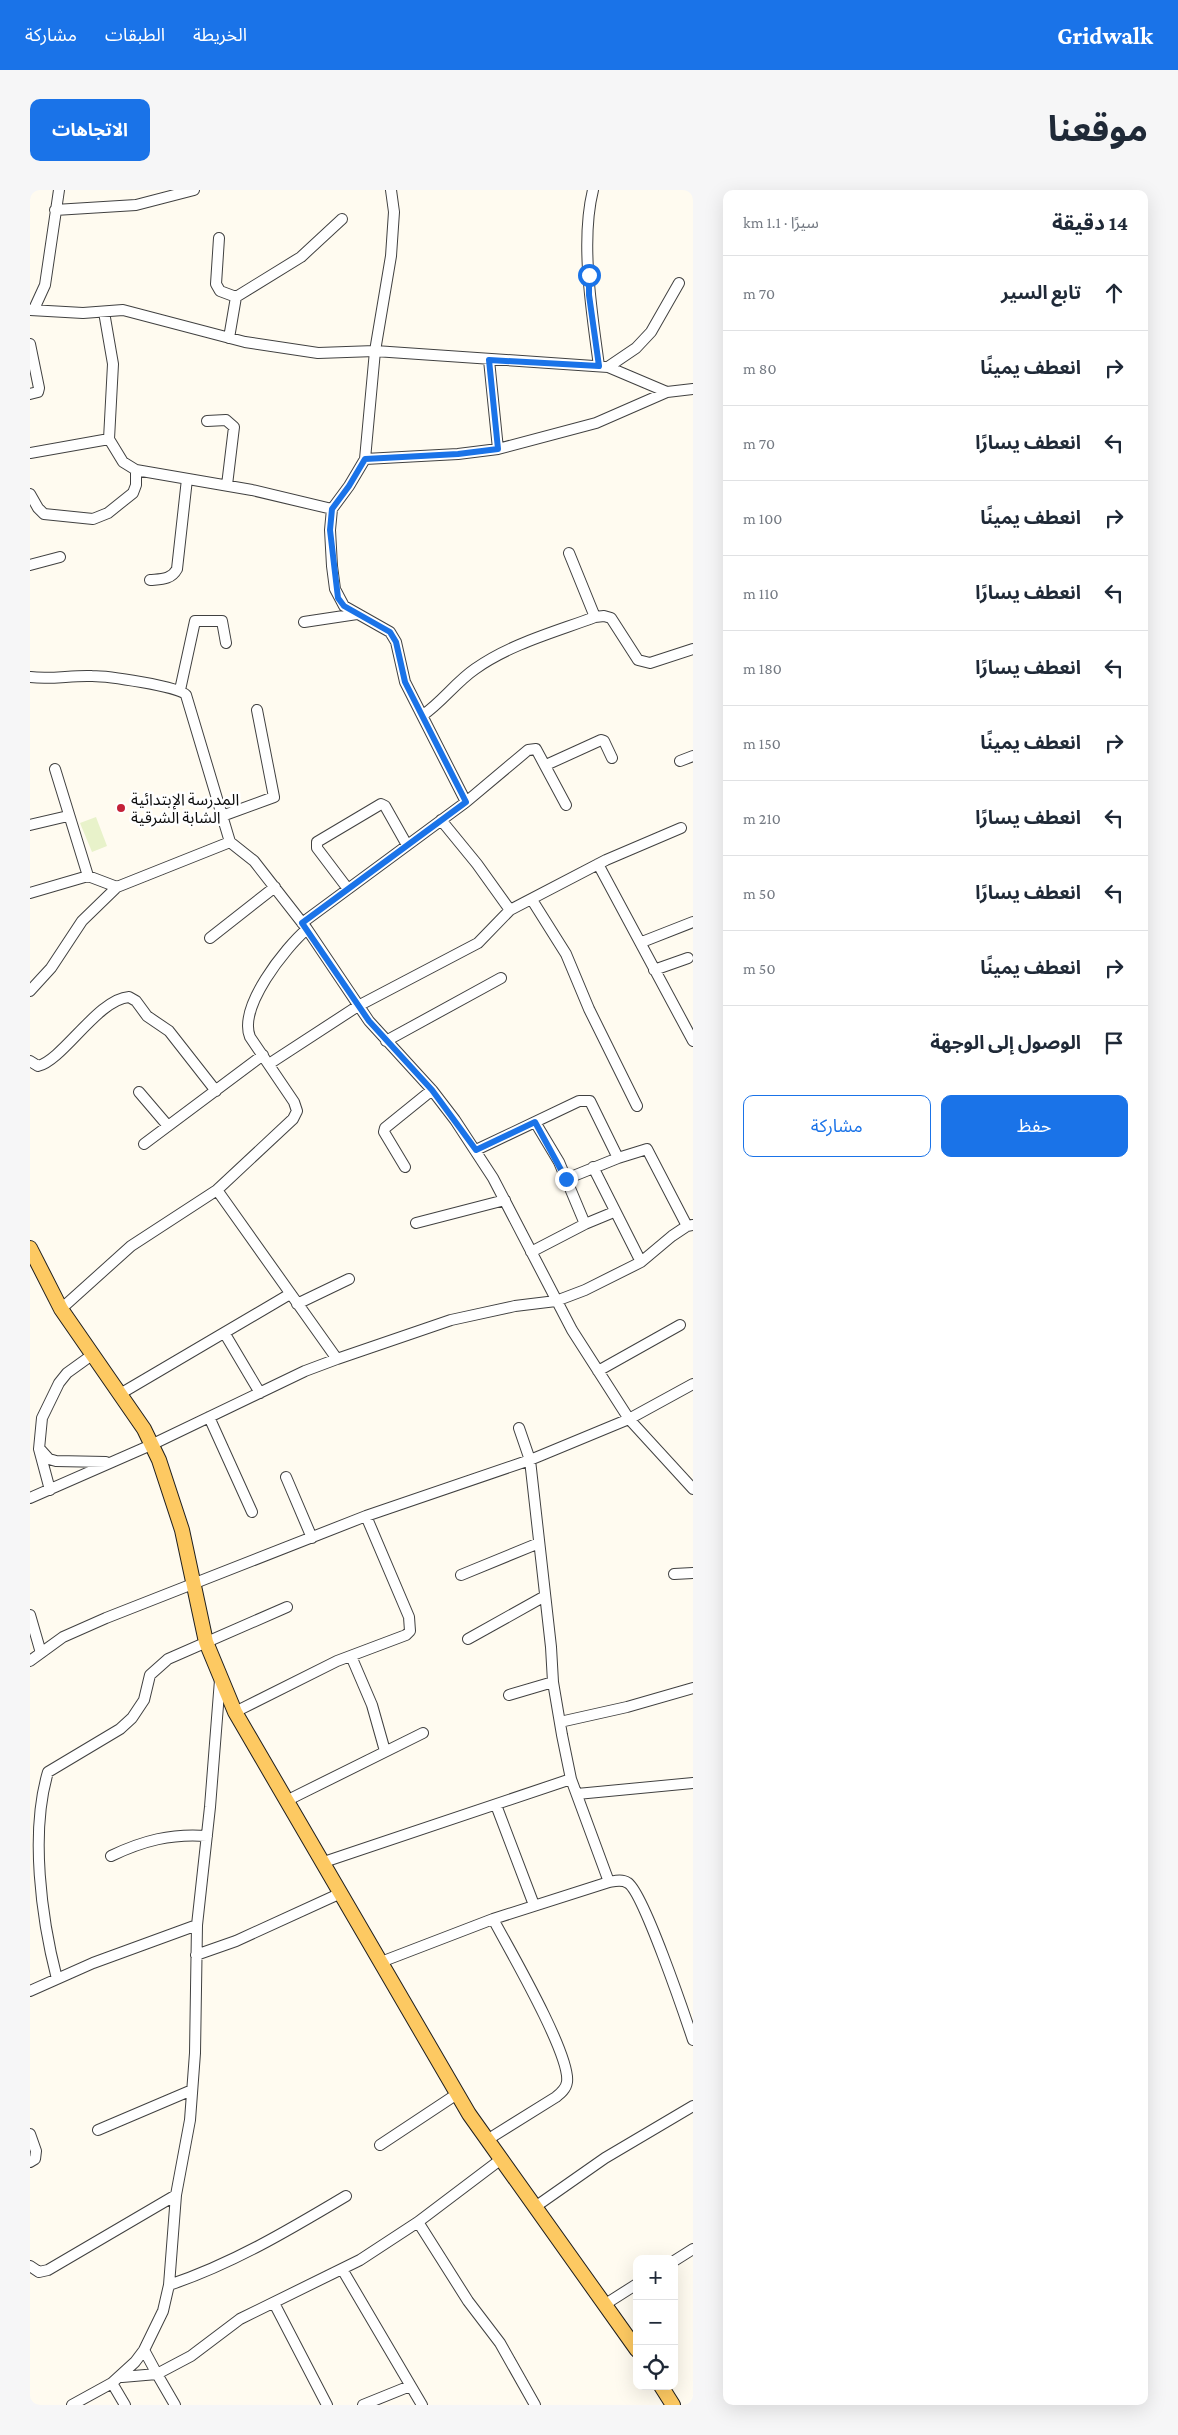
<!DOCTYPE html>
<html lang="ar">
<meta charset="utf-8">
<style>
:root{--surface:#fff;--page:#f6f6f7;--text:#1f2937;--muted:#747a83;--line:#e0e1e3;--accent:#1a73e8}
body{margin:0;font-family:"Crimson Pro","Noto Sans Arabic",serif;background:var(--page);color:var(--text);direction:rtl}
.controls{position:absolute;right:15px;bottom:15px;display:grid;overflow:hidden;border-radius:10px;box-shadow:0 5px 20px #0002}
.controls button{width:45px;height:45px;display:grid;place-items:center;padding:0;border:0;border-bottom:1px solid var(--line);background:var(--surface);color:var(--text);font:25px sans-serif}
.stop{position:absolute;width:15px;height:15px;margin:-11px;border:4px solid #1a73e8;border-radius:50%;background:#fff}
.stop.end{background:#1a73e8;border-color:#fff;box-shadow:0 1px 5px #0008}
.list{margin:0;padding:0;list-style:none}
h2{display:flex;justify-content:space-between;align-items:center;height:65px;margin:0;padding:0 20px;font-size:21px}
h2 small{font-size:16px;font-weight:400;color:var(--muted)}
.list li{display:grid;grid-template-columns:32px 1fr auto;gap:15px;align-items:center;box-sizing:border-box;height:75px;padding:0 20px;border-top:1px solid var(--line)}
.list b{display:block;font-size:19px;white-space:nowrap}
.list em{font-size:16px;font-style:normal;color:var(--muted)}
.actions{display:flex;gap:10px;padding:15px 20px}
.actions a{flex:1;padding:11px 0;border:1px solid var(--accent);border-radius:10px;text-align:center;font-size:18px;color:var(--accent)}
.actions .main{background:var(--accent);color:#fff}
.icon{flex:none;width:28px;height:28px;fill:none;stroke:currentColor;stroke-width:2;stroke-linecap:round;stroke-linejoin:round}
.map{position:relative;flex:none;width:663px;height:2215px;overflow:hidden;direction:ltr;border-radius:10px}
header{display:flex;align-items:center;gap:30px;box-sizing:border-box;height:70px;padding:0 25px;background:var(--accent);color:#fff}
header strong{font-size:24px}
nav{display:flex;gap:28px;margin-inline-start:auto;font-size:18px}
.intro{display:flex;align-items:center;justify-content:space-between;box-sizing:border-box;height:120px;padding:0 30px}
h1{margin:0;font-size:35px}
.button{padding:12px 22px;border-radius:10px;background:var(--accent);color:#fff;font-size:18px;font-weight:700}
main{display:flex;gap:30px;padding:0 30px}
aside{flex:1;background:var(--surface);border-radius:10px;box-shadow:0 5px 20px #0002}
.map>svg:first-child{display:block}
.pitch{fill:#e8f2ca}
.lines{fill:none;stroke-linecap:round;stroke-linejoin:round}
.minor-casing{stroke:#414141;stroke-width:12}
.major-casing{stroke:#1f1f1f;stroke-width:16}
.minor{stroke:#fff;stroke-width:10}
.major{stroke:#fdc962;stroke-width:14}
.route{stroke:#1a73e8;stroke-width:6}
.poi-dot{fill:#c42138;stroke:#fff;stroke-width:2}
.labels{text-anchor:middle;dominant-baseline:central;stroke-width:5;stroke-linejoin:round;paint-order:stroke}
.poi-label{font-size:16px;fill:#0e0e0e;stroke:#fff;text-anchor:start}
</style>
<header>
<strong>Gridwalk</strong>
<nav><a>الخريطة</a><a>الطبقات</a><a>مشاركة</a></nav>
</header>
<div class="intro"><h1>موقعنا</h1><a class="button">الاتجاهات</a></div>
<main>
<aside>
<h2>14 دقيقة<small>سيرًا · 1.1 km</small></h2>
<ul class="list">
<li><svg class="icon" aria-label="ahead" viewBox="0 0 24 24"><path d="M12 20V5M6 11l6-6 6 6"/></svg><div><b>تابع السير</b></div><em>70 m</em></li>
<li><svg class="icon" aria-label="right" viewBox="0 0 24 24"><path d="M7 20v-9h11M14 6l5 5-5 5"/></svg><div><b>انعطف يمينًا</b></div><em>80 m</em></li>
<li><svg class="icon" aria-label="left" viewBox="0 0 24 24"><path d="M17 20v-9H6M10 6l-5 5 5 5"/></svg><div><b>انعطف يسارًا</b></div><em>70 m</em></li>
<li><svg class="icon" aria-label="right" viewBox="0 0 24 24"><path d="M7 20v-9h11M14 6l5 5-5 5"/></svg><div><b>انعطف يمينًا</b></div><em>100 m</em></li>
<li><svg class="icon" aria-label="left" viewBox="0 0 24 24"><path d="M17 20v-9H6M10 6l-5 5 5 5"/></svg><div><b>انعطف يسارًا</b></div><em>110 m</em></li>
<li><svg class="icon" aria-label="left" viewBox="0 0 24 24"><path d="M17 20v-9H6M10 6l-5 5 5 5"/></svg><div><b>انعطف يسارًا</b></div><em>180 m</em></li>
<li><svg class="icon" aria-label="right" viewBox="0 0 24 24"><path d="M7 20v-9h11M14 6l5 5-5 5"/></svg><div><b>انعطف يمينًا</b></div><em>150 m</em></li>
<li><svg class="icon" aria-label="left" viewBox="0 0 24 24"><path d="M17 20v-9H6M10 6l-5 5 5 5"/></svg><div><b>انعطف يسارًا</b></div><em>210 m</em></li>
<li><svg class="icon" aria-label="left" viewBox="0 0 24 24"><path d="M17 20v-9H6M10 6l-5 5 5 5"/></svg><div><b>انعطف يسارًا</b></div><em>50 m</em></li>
<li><svg class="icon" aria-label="right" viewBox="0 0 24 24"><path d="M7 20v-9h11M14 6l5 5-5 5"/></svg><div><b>انعطف يمينًا</b></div><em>50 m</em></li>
<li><svg class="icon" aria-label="arrive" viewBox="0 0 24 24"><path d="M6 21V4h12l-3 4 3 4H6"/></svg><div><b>الوصول إلى الوجهة</b></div></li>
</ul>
<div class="actions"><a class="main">حفظ</a><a>مشاركة</a></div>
</aside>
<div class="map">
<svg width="663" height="2215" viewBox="0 0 663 2215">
<rect width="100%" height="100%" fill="#fffbf0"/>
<path class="pitch" d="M66,627L77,656L62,662L50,633Z"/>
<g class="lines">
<g class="minor-casing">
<path id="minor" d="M563,0C550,52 562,123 569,176
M25,20L106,15L164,0
M189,48L186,94L190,101L206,107
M4,119L15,95L29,0
M0,120L53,123L93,120L215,152L288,163L345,161L578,177L637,202
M74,122L83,174L79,249
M199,148L206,107L271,67L312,29
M0,154L9,198L8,202L0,204
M459,170L468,259
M578,177L606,158L621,142L649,93
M177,231L196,230L204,237L197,295
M0,263L79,249L93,272L106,280L222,300L302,319
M335,269L428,264L468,259L566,233L637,202L663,199
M0,304L8,318L14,324L63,329L78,323L103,303L106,295V280
M539,363L565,427
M0,375L30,367
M120,390C131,389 141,390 147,379L157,289
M274,432L327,424
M0,487C21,490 41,485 62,486C76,486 149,496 156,505L200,652L224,671L277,739L339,831L402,900L425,930L463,988L542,1140L599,1229L663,1299
M150,500L165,431H192L196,453
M393,525C412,512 426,492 445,479C480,454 525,442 565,427L574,426L581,428L608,470L620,473L663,459
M650,571L663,566
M516,575L571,550L574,551L582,568
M25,579L58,686
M436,612L498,560L506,559L536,615
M192,626L244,607L227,520
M411,630L447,674L480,720
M0,635L38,626
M568,674L663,851
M318,699L287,658V652L351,614L355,616L377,655
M0,703L58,686L87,697
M502,710L536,764L559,819L607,916
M272,733L436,612L375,492L366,452L360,442L314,416L305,399L302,376L300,340L302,319L319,296L335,269L345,161L361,66L364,22L361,0
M180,748L245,697
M612,752L663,732
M624,780L658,768
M0,801L21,778L52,731L87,697L200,652
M356,851L471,788
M0,871L8,876C33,870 68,809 99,807L106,811L117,826L139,841L186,901
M239,874L328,816L448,753L480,720L576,670L651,638
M109,902L138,936
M114,954L233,865
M446,960L549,911H560L588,968L617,959L657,1036L663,1035
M375,977L354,942L355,938L402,900
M563,977L611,1072
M536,989L588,968
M187,1000L307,1169
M386,1033L475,1010
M555,1034L584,1022
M501,1062L555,1034L529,972L505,932
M267,1114L319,1089
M31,1119L101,1056L187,1000L263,929L267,921L264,912L220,847C208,817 255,758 277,739
M195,1144L230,1203
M568,1181L650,1135
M90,1204L260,1104
M179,1227L222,1322
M489,1238L500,1270L521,1457L523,1492L532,1545L541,1589L579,1692
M10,1259L19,1269L26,1271L76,1272
M256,1287L282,1348
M20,1300L9,1259L12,1228L29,1193L37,1183L62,1165
M0,1308L121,1255L275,1181L307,1169L421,1130L485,1116L526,1111L555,1100L611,1072L642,1046L657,1036
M644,1384L663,1383
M431,1385L509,1353
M0,1425L11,1463
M438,1449L515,1406
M321,1466L342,1515L355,1561
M0,1471L33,1447L76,1428L336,1326L500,1270L599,1229L663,1194
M479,1505L523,1492
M205,1522L307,1471L376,1445L380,1441L379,1427L336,1326
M530,1532L597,1517L663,1498
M547,1604L663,1593
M256,1611L393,1543
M466,1615L504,1715
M81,1666C112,1651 142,1643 177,1646
M294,1672L541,1589
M166,1765L206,1751L311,1703
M351,1772L463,1729L579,1692C585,1691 592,1689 598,1693C613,1702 655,1826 663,1850
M27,1789C11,1727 0,1642 18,1582L90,1539L102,1528L114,1510L120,1485L138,1469L257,1417
M0,1801L63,1773L167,1735
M68,1940L162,1900
M0,1944L6,1961L5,1969L0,1972
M457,1950L526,1907C531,1903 536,1899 537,1892C541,1865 478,1757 463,1729
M350,1955L427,1904
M505,2017L575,1968L663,1916
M388,2032L438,2111L470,2153L505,2215
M644,2071L663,2059
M0,2076L9,2082L18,2080L146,2005
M312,2079L392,2215
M139,2095C202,2074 259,2040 316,2006
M244,2113L297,2215
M574,2115L607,2094
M92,2187L127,2184L114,2160
M82,2193L95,2215
M42,2215L82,2193L105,2172L114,2160L133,2121L139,2095L146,2005L160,1930L165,1863L167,1735L180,1617L190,1490
M145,2215L127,2184L161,2166L210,2129L330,2070L388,2032L470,1970
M333,2215L380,2196"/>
</g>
<g class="major-casing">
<path id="major" d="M0,1058L31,1119L114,1239L129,1270L152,1340L176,1452L205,1522L439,1924L607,2160
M631,2196L643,2215"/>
</g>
<use href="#minor" class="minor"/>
<use href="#major" class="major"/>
</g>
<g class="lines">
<path class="route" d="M536,989L505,932L446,960L402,900L339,831L272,733L436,612L375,492L366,452L360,442L314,416L308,408L300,340L302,319L319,296L335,269L428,264L468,259L459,170L569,176L559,105V85"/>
</g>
<circle class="poi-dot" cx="91" cy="618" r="5"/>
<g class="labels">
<g class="poi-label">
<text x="101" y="609">المدرسة الإبتدائية<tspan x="101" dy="18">الشابة الشرقية</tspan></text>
</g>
</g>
</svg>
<div class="controls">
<button>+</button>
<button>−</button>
<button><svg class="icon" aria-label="locate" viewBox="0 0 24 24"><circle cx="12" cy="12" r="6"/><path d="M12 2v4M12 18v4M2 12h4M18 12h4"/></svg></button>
</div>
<div class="stop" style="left:559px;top:85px"></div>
<div class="stop end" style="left:536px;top:989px"></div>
</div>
</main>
